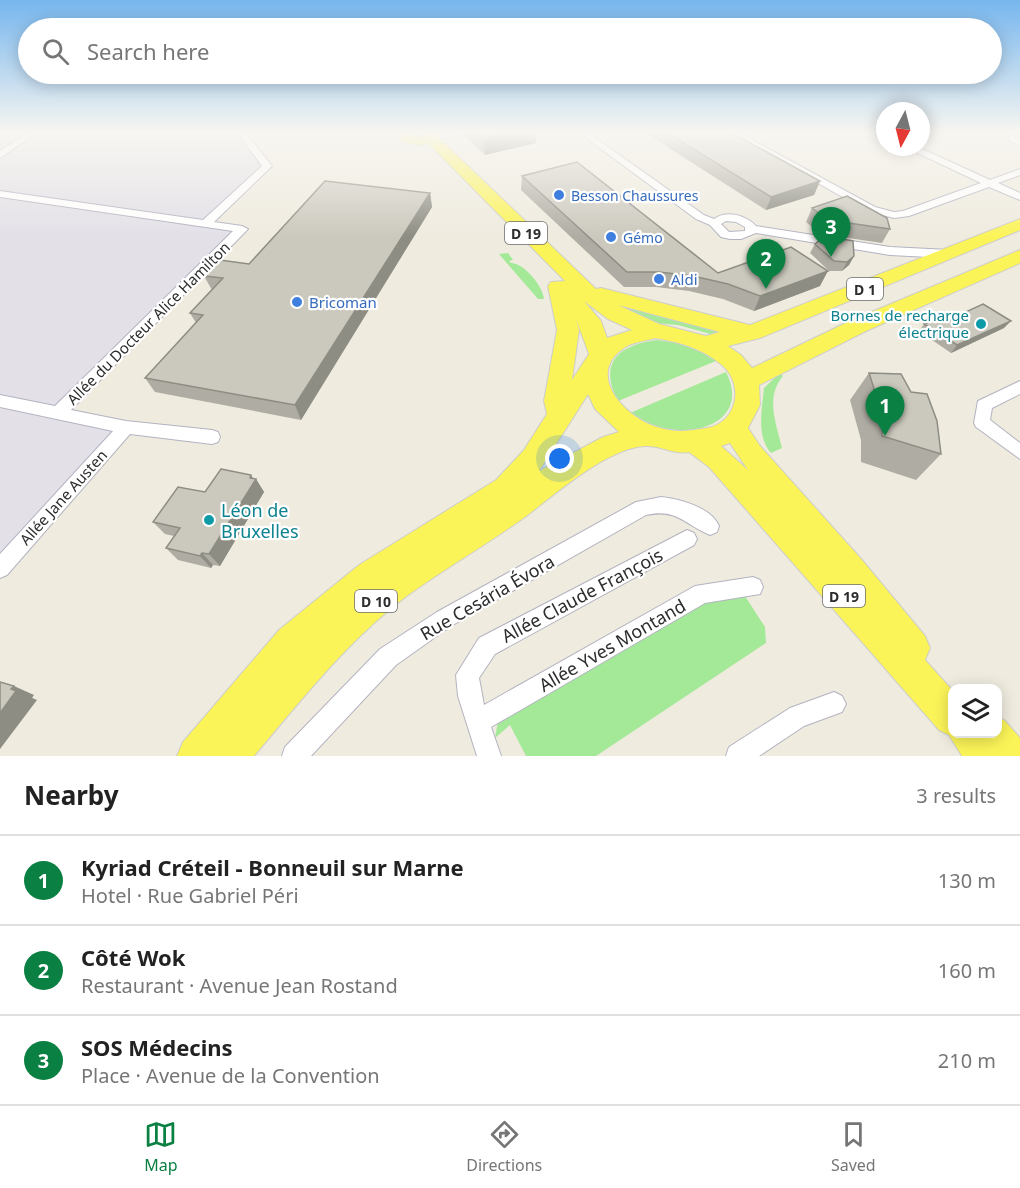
<!DOCTYPE html>
<meta charset="utf-8">
<style>
:root{--surface:#fff;--page:#f2f2f2;--text:#222;--muted:#767676;--line:#e0e0e0;--accent:#0b8043}
body{margin:0;font-family:"Noto Sans",sans-serif;background:var(--page);color:var(--text)}
.controls{position:absolute;right:18px;bottom:18px;display:grid;overflow:hidden;border-radius:12px;box-shadow:0 3px 15px #0003}
.controls button{width:54px;height:54px;display:grid;place-items:center;padding:0;border:0;border-bottom:2px solid var(--line);background:var(--surface);color:var(--text);font:30px sans-serif}
.compass{position:absolute;left:876px;top:102px;width:54px;height:54px;border-radius:50%;background:var(--surface);box-shadow:0 3px 15px #0003;rotate:187deg}
.you{position:absolute;left:560px;top:459px;width:21px;height:21px;margin:-15px;border:4px solid #fff;border-radius:50%;background:#1a73e8;box-shadow:0 0 0 9px #1a73e833}
.badge{display:grid;place-items:center;width:39px;height:39px;border-radius:50%;background:var(--accent);color:#fff;font-size:20px;font-weight:700}
.pin{position:absolute;translate:-50% -50px;filter:drop-shadow(0 2px 3px #0008)}
.pin::after{content:'';position:absolute;top:32px;width:21px;height:18px;background:inherit;clip-path:polygon(0 0,100% 0,50% 100%)}
.list{margin:0;padding:0;list-style:none}
h2{display:flex;justify-content:space-between;align-items:center;height:78px;margin:0;padding:0 24px;font-size:26px}
h2 small{font-size:20px;font-weight:400;color:var(--muted)}
.list li{display:grid;grid-template-columns:39px 1fr auto;gap:18px;align-items:center;box-sizing:border-box;height:90px;padding:0 24px;border-top:2px solid var(--line)}
.list b{display:block;font-size:22px;white-space:nowrap}
.list p{margin:0;font-size:20px;white-space:nowrap;color:var(--muted)}
.list em{font-size:20px;font-style:normal;color:var(--muted)}
.icon{flex:none;width:33px;height:33px;fill:none;stroke:currentColor;stroke-width:2;stroke-linecap:round;stroke-linejoin:round}
.map{position:relative;flex:none;width:1020px;height:756px;overflow:hidden}
.search{position:absolute;background:var(--surface);box-shadow:0 3px 15px #0003;left:18px;right:18px;top:18px;height:66px;display:flex;align-items:center;gap:15px;box-sizing:border-box;padding:0 21px;border-radius:33px;color:var(--muted);font-size:22px}
.sheet{height:348px;background:var(--surface)}
nav{display:flex;justify-content:space-around;align-items:center;box-sizing:border-box;height:84px;border-top:2px solid var(--line);background:var(--surface);font-size:16px;color:var(--muted)}
nav a{display:grid;justify-items:center;gap:3px}
nav .on{color:var(--accent)}
.map>svg:first-child{display:block}
.industrial{fill:#e3e0e8}
.green{fill:#a4e998}
.lines{fill:none;stroke-linecap:round;stroke-linejoin:round}
.minor-casing{stroke:#b3b3c1;stroke-width:2}
.primary-casing{stroke:#cdcdcd;stroke-width:2}
.minor{fill:#fff;fill-rule:evenodd}
.primary{fill:#fbf458;fill-rule:evenodd}
.wall{fill:#afada3}
.shaded-wall{fill:#8e8d84}
.building{fill:#cbc9bd;stroke:#8e8d84;stroke-width:1.5}
.shop-dot{fill:#3f7fe0;stroke:#fff;stroke-width:2}
.culture-dot{fill:#0f9aa8;stroke:#fff;stroke-width:2}
.labels{text-anchor:middle;dominant-baseline:central;stroke-width:4.5;stroke-linejoin:round;paint-order:stroke}
.far-shop-label{font-size:14px;fill:#366cbe;stroke:#fff;text-anchor:start}
.shield{fill:#fff;stroke:#6c6c6c;stroke-width:1.5}
.shield-label{font-size:14px;font-weight:bold;fill:#2d2d2d}
.shop-label{font-size:15px;fill:#366cbe;stroke:#fff;text-anchor:start}
.culture-label{font-size:15px;fill:#0d838f;stroke:#fff;text-anchor:end}
.street-label{font-size:15px;fill:#2d2d2d;stroke:#fff}
.near-culture-label{font-size:18px;fill:#0d838f;stroke:#fff;text-anchor:start}
.near-street-label{font-size:18px;fill:#2d2d2d;stroke:#fff}
</style>
<div class="map">
<svg width="1020" height="756" viewBox="0 0 1020 756">
<rect width="100%" height="100%" fill="#efebdf"/>
<path class="industrial" d="M0,132H242L268,165L211,221L244,226L58,409L131,425L0,573Z"/>
<path class="green" d="M508,253L513,260L509,261L511,263C524,263 543,286 544,299H538L499,254Z
M628,303L735,331L714,335L678,325L655,323L618,310Z
M657,340L689,345L716,361L618,401C598,363 618,345 657,340Z
M726,372C746,411 714,432 677,430C660,429 644,422 630,413Z
M780,373L783,376C765,397 776,423 782,448L771,453C756,436 762,409 764,388Z
M703,596H745L765,627L766,643L596,756H526L510,725L495,738L498,721Z"/>
<g class="lines">
<g class="minor-casing">
<path id="minor" d="M29,132H38L0,158V151Z
M237,132H245L272,166L214,222L242,226L248,229L71,410L126,421L212,430L218,432L220,437L218,442L212,444L130,434L7,575L0,578V554L113,431L0,407V395L55,406L233,231L0,197V191L203,220L262,166Z
M441,132H467C460,137 436,140 429,135Z
M578,132H587L704,215L714,219C727,210 745,215 756,226L890,247L949,250L955,254L949,258L890,255L756,233L741,239H730L721,237L710,225L696,219ZM726,221L736,222L745,227V231L729,232L721,224Z
M728,132H738L875,207L894,212L903,211L981,183L905,147H918L990,180L1020,169V175L998,183L1020,193V200L989,187L909,216L894,218L867,211Z
M872,132L885,133V139Z
M1012,136L1020,139V145L1009,141V137Z
M1020,381V394L992,408L990,420L1020,443V459L976,427L974,423L978,401Z
M661,497C679,499 711,507 719,526L717,532L710,535C685,525 677,508 646,515L451,626L396,665L311,756H282L285,747L380,649L437,612L636,502Z
M687,530L694,533L697,539L694,545L495,654L479,678L484,705L695,586L753,577L760,580L763,587L760,594L705,603L491,727L501,756H477L458,696L456,675L479,638Z
M834,692L842,696L846,704L842,712L804,726L759,756H726L729,747L790,708Z"/>
</g>
<g class="primary-casing">
<path id="primary" d="M398,132H412L414,136H424V132H438V137L596,289L601,288L750,325L1020,219V230L760,338L728,346L741,355L752,368L850,321L1020,250V263L866,331L759,385L760,405L748,428L760,446L862,560L925,636L930,648L925,660L952,690V734H998V718L1004,720L1020,738V756H962L949,735L939,730L709,467L689,452C674,455 660,445 645,446C607,448 554,495 525,517C487,544 446,568 408,595C348,640 302,699 254,756H177L183,742L279,630L359,565L496,480L524,450L547,414L544,401L557,330L548,286L551,282L565,281L428,143L420,145L403,142ZM584,301L608,319L632,330L607,338L601,321ZM618,305L720,332L706,336L659,324ZM576,319L589,354L572,380L579,330ZM655,338C680,342 703,349 722,365C745,385 737,423 707,428C689,431 674,433 657,427C624,417 585,374 624,348C632,342 646,341 655,338ZM588,394L595,409L619,432L603,437L539,471ZM730,443L748,470L721,446Z"/>
</g>
<use href="#minor" class="minor"/>
<use href="#primary" class="primary"/>
</g>
<path class="wall" d="M465,132H536V143L485,155L465,136Z
M644,132H730L820,181L814,195L766,210Z
M522,176L718,273L820,286L754,311L723,299L689,291L656,287H624L521,190Z
M430,193L432,207L301,420L155,392L145,378L196,323L190,313L212,290L204,276L249,264Z
M812,208L890,229L882,243L821,234L806,222Z
M815,244L854,256L849,265L842,271H829L810,253Z
M944,322L1004,328L951,353L919,331L924,324Z
M869,373L941,454L916,480L861,462V440L850,400Z
M251,475L253,478L256,479L264,492L220,566L213,565L211,568L178,560L166,548L174,536L165,534L153,522L205,492Z"/>
<path class="shaded-wall" d="M515,132H536V143L485,155L484,138Z
M820,181L814,195L766,210L771,197Z
M430,193L432,207L301,420L295,405Z
M854,256L849,265L842,271L847,262Z
M828,271L820,286L754,311L760,296Z
M1011,321L1004,328L951,353L957,345Z
M251,475L254,481L256,479L264,492L220,566L209,554Z
M202,553L213,565L211,568L200,556Z
M14,686L34,695L32,698L11,689Z
M16,691L37,700L0,749V713Z"/>
<path class="building" d="M477,132H515L484,138Z
M666,132H730L820,181L771,197Z
M577,162L718,273L791,247L828,271L760,296L728,284L693,276L659,272H627L522,176Z
M325,181L430,193L295,405L145,378L203,315L190,313L223,278L204,276L220,260L249,264Z
M847,196L887,218L890,229L828,220L812,208Z
M825,236L853,241L854,256L847,262L834,261L815,244Z
M983,304L1011,321L957,345L924,324L938,318L944,322Z
M869,373L901,374L911,392L927,394L937,421L941,454L882,436V413Z
M221,469L251,475L250,478L256,479L209,554L202,553L200,556L166,548L180,528L153,522L178,487L205,492Z
M0,682L14,686L11,689L16,691L0,713Z"/>
<linearGradient id="sky" x2="0" y2="1"><stop stop-color="#76b6ee"/><stop offset="0.56" stop-color="#f8f6f1"/><stop offset="1" stop-color="#f8f6f1" stop-opacity="0"/></linearGradient>
<rect width="1020" height="237" fill="url(#sky)"/>
<g class="shop-dot">
<circle cx="559" cy="195" r="6"/>
<circle cx="611" cy="237" r="6"/>
<circle cx="659" cy="279" r="6"/>
<circle cx="297" cy="302" r="6"/>
</g>
<g class="culture-dot">
<circle cx="981" cy="324" r="6"/>
<circle cx="209" cy="520" r="6"/>
</g>
<g class="labels">
<g class="far-shop-label">
<text x="571" y="195">Besson Chaussures</text>
<text x="623" y="237">Gémo</text>
</g>
<g class="shield">
<rect x="505" y="222" width="42" height="22" rx="4.5"/>
<rect x="847" y="278" width="36" height="22" rx="4.5"/>
<rect x="823" y="585" width="42" height="22" rx="4.5"/>
<rect x="355" y="590" width="42" height="22" rx="4.5"/>
</g>
<g class="shield-label">
<text x="526" y="233">D 19</text>
<text x="865" y="289">D 1</text>
<text x="844" y="596">D 19</text>
<text x="376" y="601">D 10</text>
</g>
<g class="shop-label">
<text x="671" y="279">Aldi</text>
<text x="309" y="302">Bricoman</text>
</g>
<g class="culture-label">
<text x="969" y="315">Bornes de recharge<tspan x="969" dy="17">électrique</tspan></text>
</g>
<g class="street-label">
<text transform="translate(148 323) rotate(-45)">Allée du Docteur Alice Hamilton</text>
<text transform="translate(63 497) rotate(-48)">Allée Jane Austen</text>
</g>
<g class="near-culture-label">
<text x="221" y="510">Léon de<tspan x="221" dy="21">Bruxelles</tspan></text>
</g>
<g class="near-street-label">
<text transform="translate(582 595) rotate(-28)">Allée Claude François</text>
<text transform="translate(487 597) rotate(-30)">Rue Cesária Évora</text>
<text transform="translate(612 645) rotate(-30)">Allée Yves Montand</text>
</g>
</g>
</svg>
<div class="controls">
<button><svg class="icon" aria-label="layers" viewBox="0 0 24 24"><path d="M12 4l9 5-9 5-9-5zM3 14l9 5 9-5"/></svg></button>
</div>
<svg class="compass" viewBox="-18 -18 36 36"><path d="M0-13l5 13h-10z" fill="#e53935"/><path d="M0 13l5-13h-10z" fill="#767676"/></svg>
<div class="you"></div>
<div class="pin badge" style="left:885px;top:436px">1</div>
<div class="pin badge" style="left:766px;top:289px">2</div>
<div class="pin badge" style="left:831px;top:257px">3</div>
<div class="search"><svg class="icon" aria-label="search" viewBox="0 0 24 24"><circle cx="10" cy="10" r="6"/><path d="M15 15l6 6"/></svg>Search here</div>
</div>
<section class="sheet">
<h2>Nearby<small>3 results</small></h2>
<ul class="list">
<li><span class="badge">1</span><div><b>Kyriad Créteil - Bonneuil sur Marne</b><p>Hotel · Rue Gabriel Péri</p></div><em>130 m</em></li>
<li><span class="badge">2</span><div><b>Côté Wok</b><p>Restaurant · Avenue Jean Rostand</p></div><em>160 m</em></li>
<li><span class="badge">3</span><div><b>SOS Médecins</b><p>Place · Avenue de la Convention</p></div><em>210 m</em></li>
</ul>
</section>
<nav>
<a class="on"><svg class="icon" aria-label="map" viewBox="0 0 24 24"><path d="M3 6l6-2 6 2 6-2v14l-6 2-6-2-6 2zM9 4v14M15 6v14"/></svg>Map</a>
<a><svg class="icon" aria-label="directions" viewBox="0 0 24 24"><path d="M12 3l9 9-9 9-9-9zM9 14v-3h6M13 9l2 2-2 2"/></svg>Directions</a>
<a><svg class="icon" aria-label="saved" viewBox="0 0 24 24"><path d="M7 4h10v16l-5-4-5 4z"/></svg>Saved</a>
</nav>
